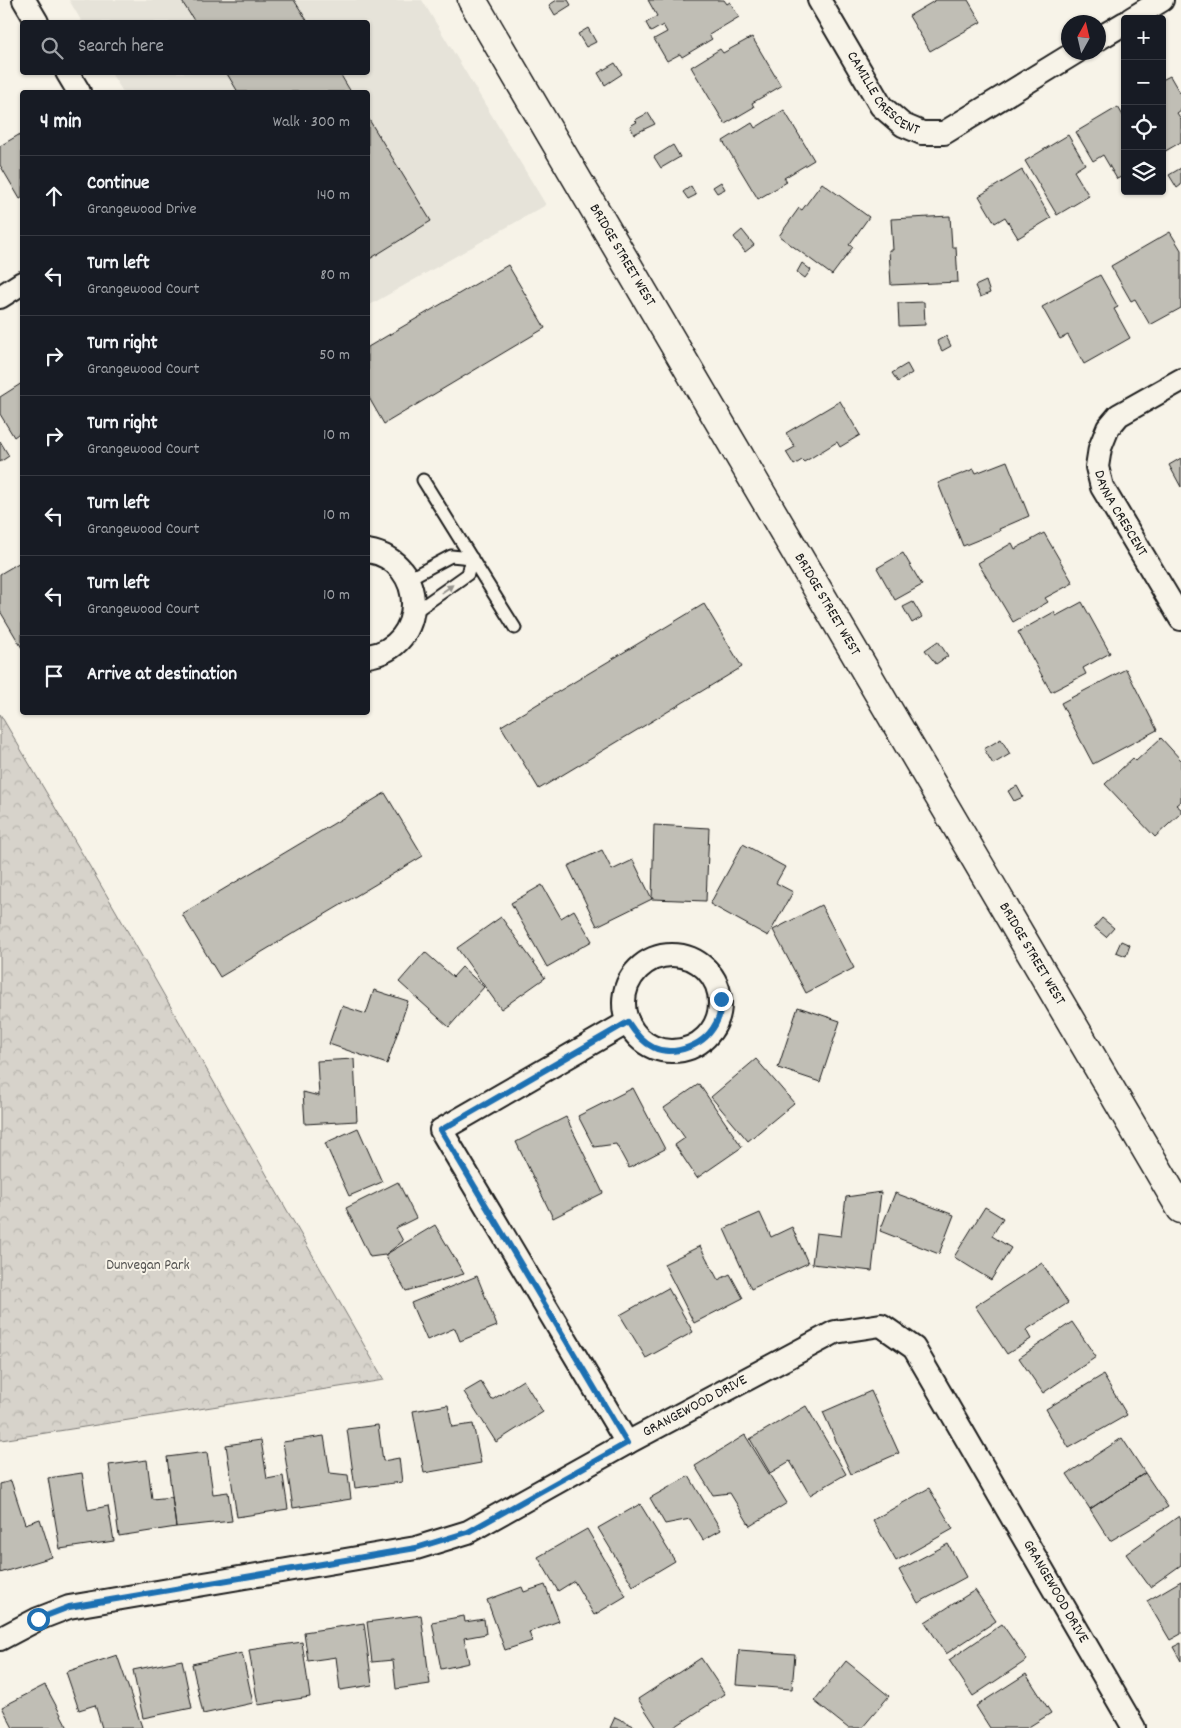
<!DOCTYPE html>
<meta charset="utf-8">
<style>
:root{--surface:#171b24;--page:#242831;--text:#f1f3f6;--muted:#9ea1a6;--line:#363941}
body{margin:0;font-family:Dekko,sans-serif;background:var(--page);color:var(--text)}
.controls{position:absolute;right:15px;top:15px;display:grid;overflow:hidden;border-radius:5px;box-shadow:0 1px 4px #0004}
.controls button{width:45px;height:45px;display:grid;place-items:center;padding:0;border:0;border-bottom:1px solid var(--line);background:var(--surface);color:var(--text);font:25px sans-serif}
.compass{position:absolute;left:1061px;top:15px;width:45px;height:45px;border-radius:50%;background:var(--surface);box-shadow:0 1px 4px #0004;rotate:8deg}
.stop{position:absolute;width:15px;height:15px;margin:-11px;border:4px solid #1f6fb2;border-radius:50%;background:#fff}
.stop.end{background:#1f6fb2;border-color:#fff;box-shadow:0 1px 5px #0008}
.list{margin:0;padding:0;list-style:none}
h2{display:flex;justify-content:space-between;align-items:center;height:65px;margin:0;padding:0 20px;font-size:21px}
h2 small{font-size:16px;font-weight:400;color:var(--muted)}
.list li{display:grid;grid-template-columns:32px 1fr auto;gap:15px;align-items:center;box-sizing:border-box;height:80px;padding:0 20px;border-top:1px solid var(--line)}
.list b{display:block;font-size:19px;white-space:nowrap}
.list p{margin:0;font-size:16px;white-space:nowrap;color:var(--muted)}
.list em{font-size:16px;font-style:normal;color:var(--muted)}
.icon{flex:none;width:28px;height:28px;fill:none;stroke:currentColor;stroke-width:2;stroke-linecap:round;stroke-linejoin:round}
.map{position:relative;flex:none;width:1181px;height:1728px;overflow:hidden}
.search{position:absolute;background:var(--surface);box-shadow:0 1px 4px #0004;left:20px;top:20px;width:350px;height:55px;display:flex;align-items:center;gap:12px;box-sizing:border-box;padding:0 18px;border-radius:5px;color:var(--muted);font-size:19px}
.panel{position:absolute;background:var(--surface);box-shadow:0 1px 4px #0004;left:20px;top:90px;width:350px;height:625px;border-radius:5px}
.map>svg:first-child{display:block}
.built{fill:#e6e3d9}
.park{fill:url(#park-crowns);stroke:#7a7874}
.building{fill:#c0beb5;stroke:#1c1c1c}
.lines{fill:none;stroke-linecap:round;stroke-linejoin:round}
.service-casing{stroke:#1c1c1c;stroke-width:15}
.minor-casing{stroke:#1c1c1c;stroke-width:26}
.secondary-casing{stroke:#1c1c1c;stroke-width:31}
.service{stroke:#f7f3e8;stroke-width:11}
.minor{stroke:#f7f3e8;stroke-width:22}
.secondary{stroke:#f7f3e8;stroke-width:28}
.oneway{fill:#94928c}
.route{stroke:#1f6fb2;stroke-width:6}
.labels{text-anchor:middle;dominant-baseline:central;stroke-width:4;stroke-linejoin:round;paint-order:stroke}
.street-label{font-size:15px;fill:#1c1c1c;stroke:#f7f3e8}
.park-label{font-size:15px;fill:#545351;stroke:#f7f3e8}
</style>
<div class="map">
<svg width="1181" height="1728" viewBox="0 0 1181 1728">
<defs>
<pattern id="park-crowns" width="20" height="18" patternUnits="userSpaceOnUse" patternTransform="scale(1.25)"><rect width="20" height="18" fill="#d7d3cb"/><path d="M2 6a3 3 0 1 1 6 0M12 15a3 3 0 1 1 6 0" fill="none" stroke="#b8b5ae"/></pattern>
</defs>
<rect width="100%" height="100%" fill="#f7f3e8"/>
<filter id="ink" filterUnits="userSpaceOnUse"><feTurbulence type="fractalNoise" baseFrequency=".02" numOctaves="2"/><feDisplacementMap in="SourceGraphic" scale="10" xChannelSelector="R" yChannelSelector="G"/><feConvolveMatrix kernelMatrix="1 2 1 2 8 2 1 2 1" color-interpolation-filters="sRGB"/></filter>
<g filter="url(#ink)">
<path class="built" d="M69,0H422L546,205L368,306V92H123L111,73L368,72V22H82Z"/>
<path class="park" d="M0,714L116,911L384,1380L1,1440L0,1438Z"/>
<path class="building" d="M181,0H294L308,22H195Z
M557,0H568L571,5L555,15L549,5Z
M648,0H724L727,4L730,2L739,17L709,35L712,39L682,57L680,54L667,61L654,39L667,32L663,25L651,32L646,23L657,16Z
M936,0H968L981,22L930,51L909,16Z
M588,28L596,42L586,47L578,34Z
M752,37L781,86L752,103L754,107L725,124L691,67L720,49L723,53Z
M615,63L622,74L605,85L598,73Z
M226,72H339L351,92H238Z
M1170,76L1181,95V110L1177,113L1181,119V142L1162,153V80Z
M1118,107L1125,119V175L1117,179L1103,155L1093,161L1076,132Z
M784,110L814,160L784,178L787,182L758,199L723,141L752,123L755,128Z
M648,113L655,124L634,134L630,126L637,122L635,120Z
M368,118L431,221L368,260Z
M22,133V198L20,199L0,165V146Z
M1068,135L1085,164L1074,171L1089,196L1057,215L1025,161Z
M673,145L680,157L661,168L654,157Z
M1181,168V185L1177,188L1169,175Z
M1022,170L1051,218L1018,238L1005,217L995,223L979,196Z
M721,182L725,189L717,193L713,187Z
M822,183L869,217L849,245L853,247L832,275L779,236L799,208L802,210Z
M691,186L696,195L688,199L683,192Z
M950,216L952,247H956L958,282L891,285L889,250H893L891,219Z
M742,230L754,245L745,252L734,237Z
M1170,232L1181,250V308L1150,325L1135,299L1131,301L1111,266Z
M802,263L811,270L805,278L797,272Z
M508,265L545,328L384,424L368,396V347Z
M1100,275L1118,307L1114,309L1130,338L1084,364L1068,335L1060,339L1042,307Z
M986,281L990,293L980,297L975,286Z
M924,302L925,325L899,326L898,303Z
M946,336L951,346L942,351L937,341Z
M907,364L912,373L898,382L892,373Z
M22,383V431L14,437L0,414V397Z
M840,401L860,435L840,447L837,442L804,462L802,460L794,465L786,452L795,447L786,433Z
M0,441L9,456L0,462Z
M1181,458V487L1169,465Z
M1007,461L1029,516L999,529L1000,531L963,546L938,483L974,469L976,473Z
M1044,533L1073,583L1045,598L1048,602L1013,622L978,563L1012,543L1015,549Z
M903,553L922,585L895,600L877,568Z
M22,561V648L0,611V574Z
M913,602L922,617L912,623L903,607Z
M1082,602L1110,653L1083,668L1086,674L1051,692L1018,632L1054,612L1056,616Z
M704,604L742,667L539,789L501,726Z
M938,641L948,656L936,664L925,650Z
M1126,669L1157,730L1093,764L1061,703Z
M1161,738L1181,760V801L1176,805L1181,809V813L1155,837L1105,784L1133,758L1136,761Z
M1001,739L1010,754L993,764L984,749Z
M1017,786L1023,797L1014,801L1008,791Z
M385,793L423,856L220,977L182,914Z
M654,825L709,828L706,901L652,899Z
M743,844L785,867L776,883L793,892L768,936L710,904Z
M602,850L612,870L633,860L652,899L597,926L568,866Z
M542,885L561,918L574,910L592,941L547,967L511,903Z
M821,905L854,968L806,993L773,930Z
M501,917L545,978L501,1009L457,948Z
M1102,918L1114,928L1106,937L1094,927Z
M1121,941L1130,945L1126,956L1116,952Z
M425,952L453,977L462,967L484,987L449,1027L399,982Z
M374,990L408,1001L387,1064L329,1044L342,1006L366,1014Z
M798,1007L840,1021L820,1082L778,1068Z
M354,1059L357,1121L305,1124L303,1092L319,1096L317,1061Z
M756,1059L794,1103L748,1141L711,1097Z
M699,1084L742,1147L697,1178L675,1145L685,1138L664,1108Z
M633,1088L665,1149L629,1168L616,1144L594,1147L578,1116Z
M566,1117L603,1193L553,1218L516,1142Z
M358,1128L382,1182L349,1196L325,1143Z
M398,1182L416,1218L396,1228L403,1241L385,1255L370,1257L346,1208Z
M881,1192L872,1271L812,1264L816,1233L841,1236L846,1197Z
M895,1193L954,1215L939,1254L880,1231Z
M985,1207L1003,1218L992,1236L1011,1248L991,1280L954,1257Z
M760,1213L771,1237L792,1227L808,1263L751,1289L724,1229Z
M435,1225L464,1274L406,1291L385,1255Z
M700,1246L718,1280L730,1274L743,1298L694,1323L664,1264Z
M1042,1263L1068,1303L1026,1330L1031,1339L1007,1354L975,1306Z
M477,1276L497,1326L460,1341L455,1328L427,1340L411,1303Z
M668,1288L693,1332L646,1358L620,1315Z
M1072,1322L1096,1357L1043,1393L1019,1358Z
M1103,1375L1127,1415L1069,1448L1046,1409Z
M523,1380L543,1412L496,1442L464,1392L481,1382L492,1400Z
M871,1391L899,1453L851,1474L823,1412Z
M448,1405L452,1427L473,1424L481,1463L424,1473L413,1411Z
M806,1406L846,1474L810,1495L790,1461L770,1473L750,1439Z
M378,1425L383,1461L399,1458L402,1482L355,1488L347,1429Z
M745,1435L787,1503L750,1526L730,1493L713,1495L695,1466Z
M324,1436L330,1473L348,1475L351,1499L293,1508L283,1442Z
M1122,1438L1145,1473L1090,1509L1067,1474Z
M261,1440L267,1479L283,1476L288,1509L237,1517L226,1445Z
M207,1452L213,1494L228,1492L232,1521L176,1527L167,1457Z
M147,1460L152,1499L172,1497L176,1527L119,1536L109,1465Z
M82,1473L88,1510L108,1506L114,1541L60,1549L48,1478Z
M1145,1473L1168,1507L1110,1541L1090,1509Z
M689,1476L721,1530L703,1540L690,1519L665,1524L650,1498Z
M11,1481L25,1524L40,1519L52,1557L0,1573V1484Z
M929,1488L953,1529L896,1561L873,1520Z
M640,1504L675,1561L633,1586L598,1528Z
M1179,1516L1181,1520V1565L1150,1587L1126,1554Z
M587,1529L626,1596L594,1615L574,1581L558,1591L538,1557Z
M948,1544L966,1577L918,1603L899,1570Z
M1181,1581V1634L1170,1640L1147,1601Z
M545,1585L559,1621L529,1632L532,1641L505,1650L487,1600L522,1587L524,1592Z
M975,1590L996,1621L946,1654L925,1622Z
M421,1615L430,1684L396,1689L393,1660L372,1662L367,1622Z
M464,1616L465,1622L484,1619L486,1634L464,1638L469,1663L441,1669L432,1622Z
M364,1623L372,1685L340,1690L336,1657L308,1661L304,1632Z
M1002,1624L1027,1660L973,1696L949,1660Z
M302,1642L310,1697L258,1705L249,1650Z
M1181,1643V1661L1173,1647Z
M739,1650L795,1654L792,1689L736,1685Z
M242,1653L253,1703L203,1714L192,1664Z
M117,1655L142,1727L140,1728H102L95,1705L79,1710L66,1672Z
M701,1658L725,1694L673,1728H657L638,1699Z
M182,1660L192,1708L143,1718L133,1670Z
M846,1661L889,1696L862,1728H848L814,1701Z
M1026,1674L1051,1713L1027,1728H990L976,1706Z
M45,1685L68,1728H13L2,1707Z
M615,1717L638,1728H610Z"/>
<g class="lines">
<g class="service-casing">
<path id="service" d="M423,480L515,628
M408,579L451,556L472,558L468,574L413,613"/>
</g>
<g class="minor-casing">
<g id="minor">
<path d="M24,0L37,22"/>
<path id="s1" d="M819,0L881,106L903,125L922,133H944L1076,52"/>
<path d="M1131,19L1162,0"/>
<path d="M1098,39L1125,23"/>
<path d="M67,72L79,92"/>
<path d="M0,297L22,283"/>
<path id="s2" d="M1181,380L1119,415L1108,428L1100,448L1097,467L1102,487L1181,619"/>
<path d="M368,551C428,561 428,647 368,656"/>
<circle cx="672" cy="1003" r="48"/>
<path d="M627,1443L441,1130L628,1022"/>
<path id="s3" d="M0,1639L38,1619L69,1607L416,1548L468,1532L627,1443L835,1332L881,1325L914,1348L1134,1728"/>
</g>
</g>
<g class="secondary-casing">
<g id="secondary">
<path id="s4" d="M472,0L1181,1209"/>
</g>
</g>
<use href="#service" class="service"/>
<use href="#minor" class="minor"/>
<use href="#secondary" class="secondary"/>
</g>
<defs><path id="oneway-solid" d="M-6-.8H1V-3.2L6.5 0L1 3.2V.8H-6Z" transform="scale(1.25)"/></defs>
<use class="oneway" href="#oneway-solid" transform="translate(447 589) rotate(-35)"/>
</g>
<g class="lines" filter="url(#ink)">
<path class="route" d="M38,1619L69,1607L416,1548L468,1532L627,1443L441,1130L628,1022C643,1046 661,1058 689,1047C703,1042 712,1033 718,1019C721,1013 720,1006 721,999"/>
</g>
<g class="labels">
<g class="street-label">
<text stroke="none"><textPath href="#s1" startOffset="115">CAMILLE CRESCENT</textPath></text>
<text stroke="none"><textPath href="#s4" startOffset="296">BRIDGE STREET WEST</textPath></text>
<text stroke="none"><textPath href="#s2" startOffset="181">DAYNA CRESCENT</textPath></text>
<text stroke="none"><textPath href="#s4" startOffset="701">BRIDGE STREET WEST</textPath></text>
<text stroke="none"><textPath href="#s4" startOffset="1106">BRIDGE STREET WEST</textPath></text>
<text stroke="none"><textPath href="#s3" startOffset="742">GRANGEWOOD DRIVE</textPath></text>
<text stroke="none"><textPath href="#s3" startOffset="1269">GRANGEWOOD DRIVE</textPath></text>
</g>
<g class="park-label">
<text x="148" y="1266">Dunvegan Park</text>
</g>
</g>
</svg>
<div class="controls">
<button>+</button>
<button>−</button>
<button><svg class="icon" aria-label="locate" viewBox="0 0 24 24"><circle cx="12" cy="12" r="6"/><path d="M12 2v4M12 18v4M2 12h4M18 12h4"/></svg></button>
<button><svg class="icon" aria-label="layers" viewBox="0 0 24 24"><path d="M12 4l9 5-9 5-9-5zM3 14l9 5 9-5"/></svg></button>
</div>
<svg class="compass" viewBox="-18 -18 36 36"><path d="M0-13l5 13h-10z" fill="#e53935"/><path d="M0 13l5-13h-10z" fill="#9ea1a6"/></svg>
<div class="stop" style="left:38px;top:1619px"></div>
<div class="stop end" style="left:721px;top:999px"></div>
<div class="search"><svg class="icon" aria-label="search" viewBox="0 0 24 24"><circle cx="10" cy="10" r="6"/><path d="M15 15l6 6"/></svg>Search here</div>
<section class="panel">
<h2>4 min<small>Walk · 300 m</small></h2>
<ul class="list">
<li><svg class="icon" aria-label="ahead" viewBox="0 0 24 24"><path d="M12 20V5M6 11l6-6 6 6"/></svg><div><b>Continue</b><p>Grangewood Drive</p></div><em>140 m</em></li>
<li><svg class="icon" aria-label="left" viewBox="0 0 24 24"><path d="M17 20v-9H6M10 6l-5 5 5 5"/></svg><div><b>Turn left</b><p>Grangewood Court</p></div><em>80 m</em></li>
<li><svg class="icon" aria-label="right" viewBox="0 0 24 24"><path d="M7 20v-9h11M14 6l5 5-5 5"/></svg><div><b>Turn right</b><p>Grangewood Court</p></div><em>50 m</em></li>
<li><svg class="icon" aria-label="right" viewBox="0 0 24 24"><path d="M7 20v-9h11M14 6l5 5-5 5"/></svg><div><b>Turn right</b><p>Grangewood Court</p></div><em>10 m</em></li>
<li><svg class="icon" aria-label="left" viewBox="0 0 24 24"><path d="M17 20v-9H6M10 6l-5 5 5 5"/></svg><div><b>Turn left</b><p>Grangewood Court</p></div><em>10 m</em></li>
<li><svg class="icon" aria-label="left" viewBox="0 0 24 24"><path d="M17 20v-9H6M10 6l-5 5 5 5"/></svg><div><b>Turn left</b><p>Grangewood Court</p></div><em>10 m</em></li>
<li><svg class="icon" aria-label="arrive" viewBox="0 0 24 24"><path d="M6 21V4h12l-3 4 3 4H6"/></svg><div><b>Arrive at destination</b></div></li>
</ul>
</section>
</div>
